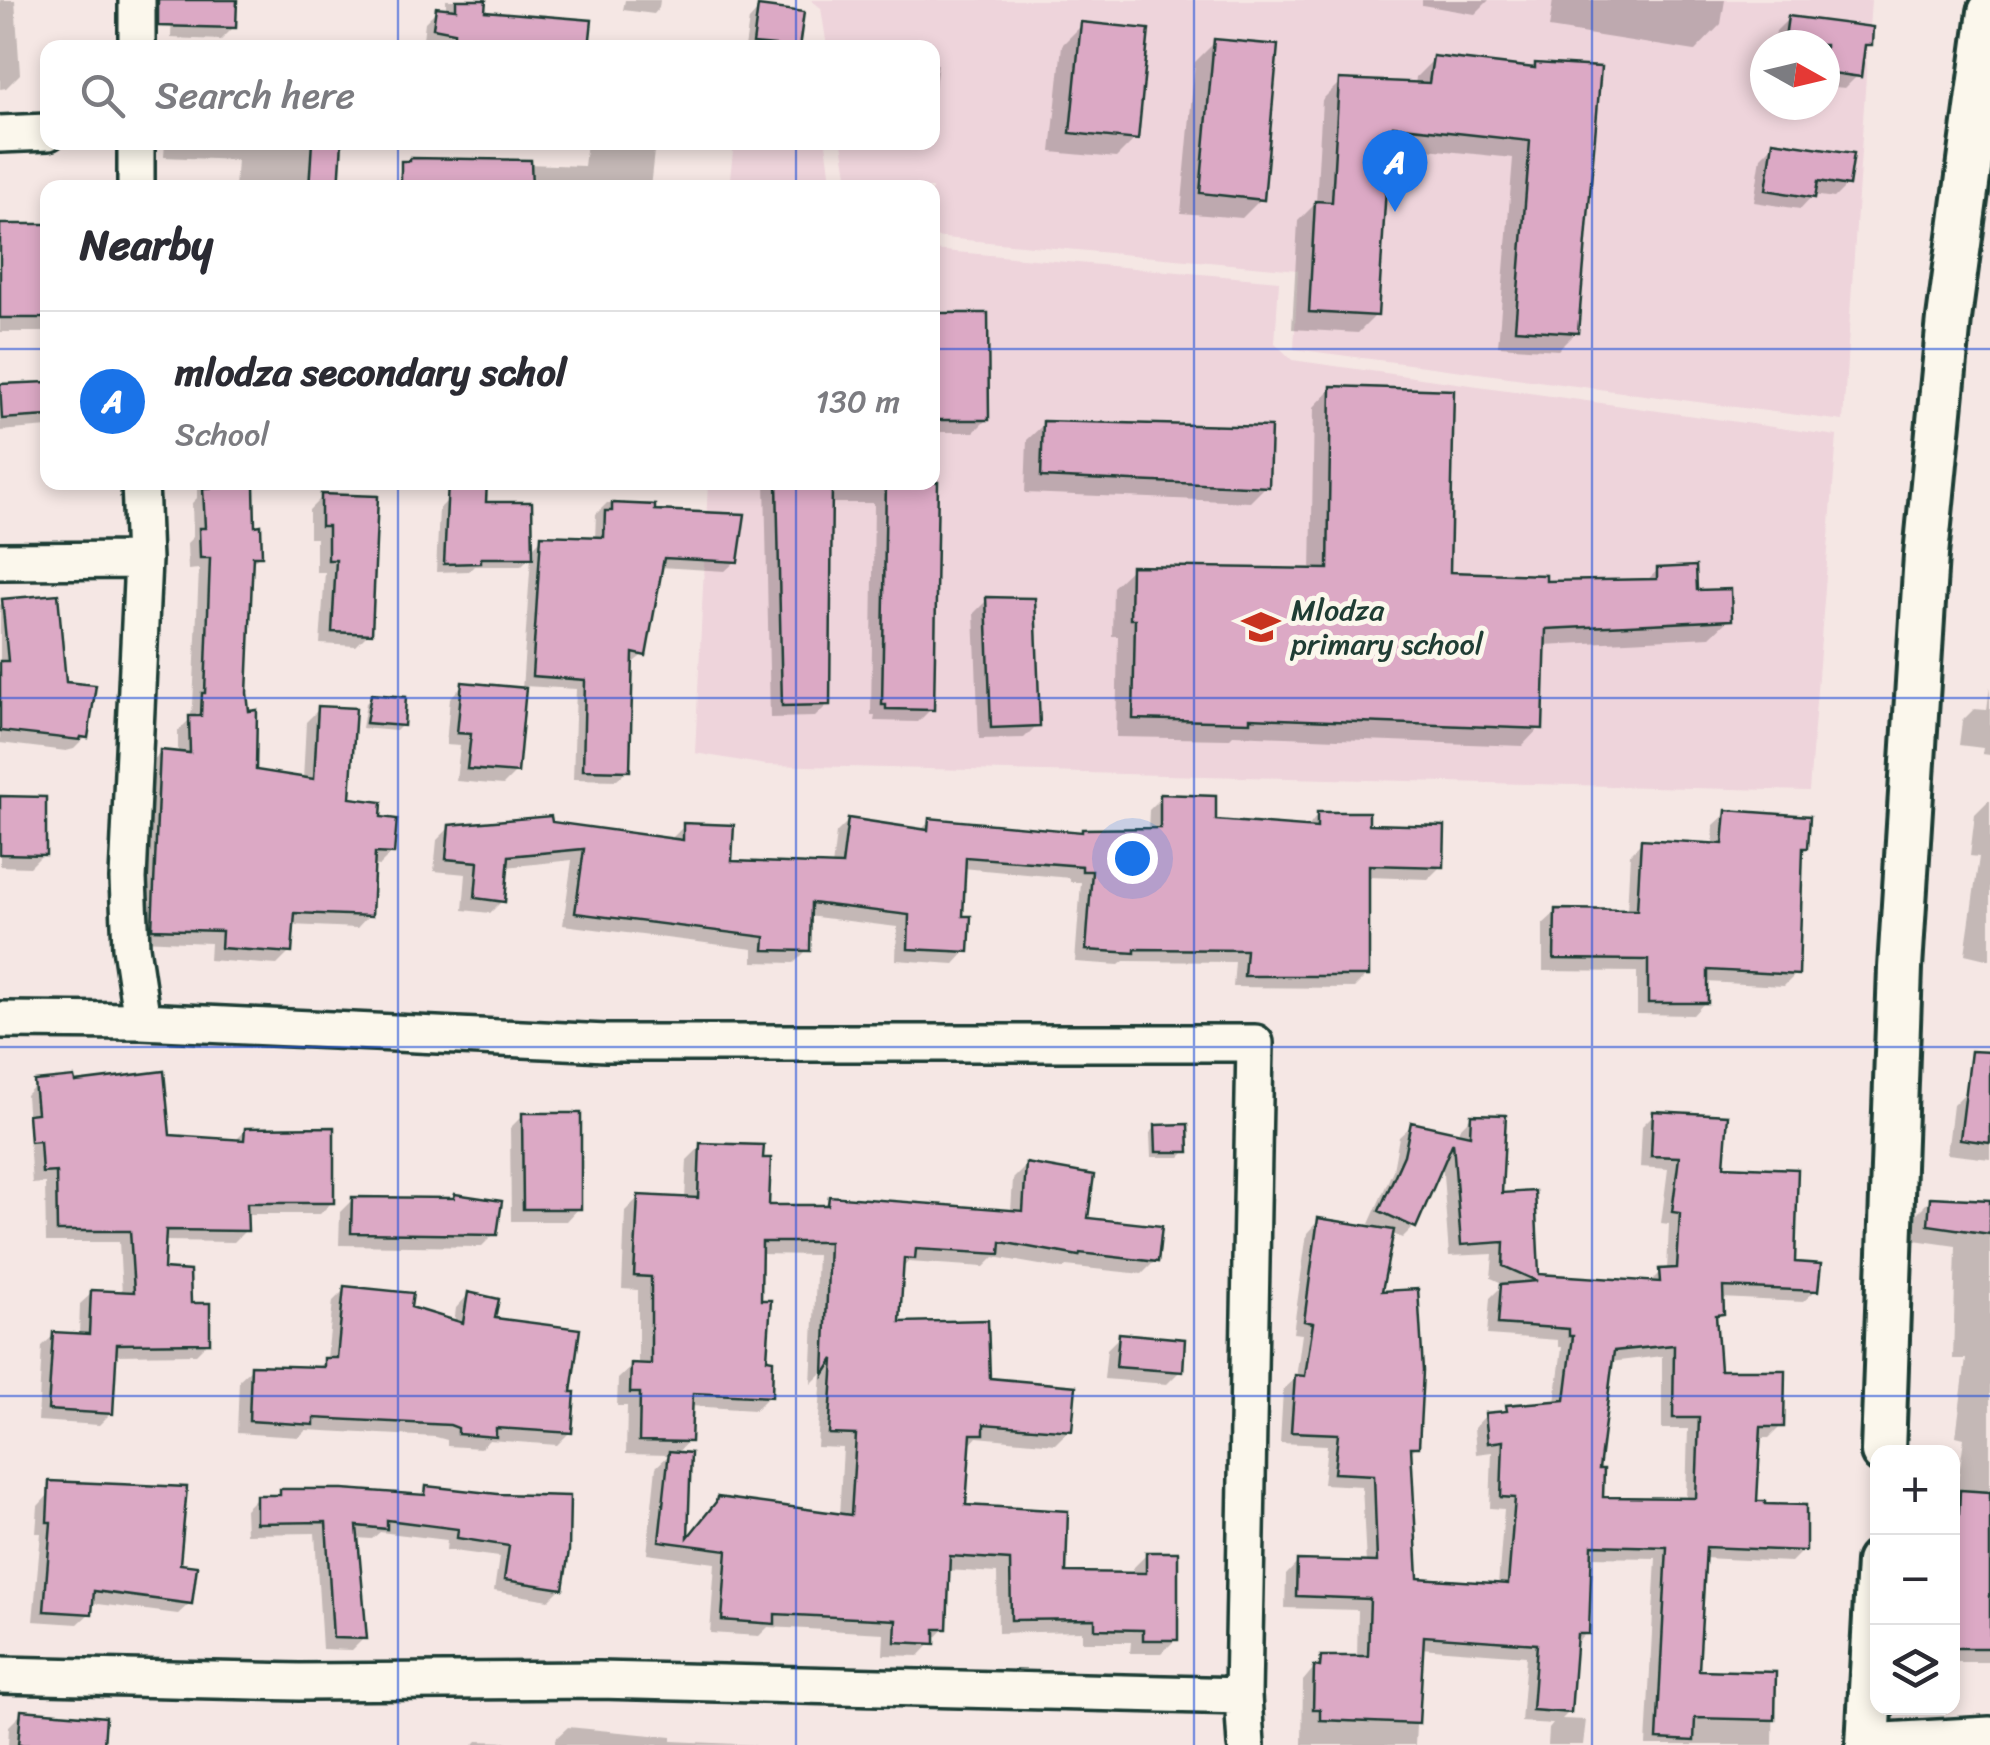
<!DOCTYPE html>
<meta charset="utf-8">
<style>
:root{--surface:#fff;--page:#f7f7f7;--text:#2b2b33;--muted:#7c7c81;--line:#e1e1e2;--accent:#1a73e8}
body{margin:0;font-family:Sriracha,sans-serif;background:var(--page);color:var(--text)}
.controls{position:absolute;right:30px;bottom:30px;display:grid;overflow:hidden;border-radius:20px;box-shadow:0 5px 15px #0003}
.controls button{width:90px;height:90px;display:grid;place-items:center;padding:0;border:0;border-bottom:2px solid var(--line);background:var(--surface);color:var(--text);font:50px sans-serif}
.compass{position:absolute;left:1750px;top:30px;width:90px;height:90px;border-radius:50%;background:var(--surface);box-shadow:0 5px 15px #0003;rotate:98deg}
.you{position:absolute;left:1132px;top:858px;width:35px;height:35px;margin:-25px;border:8px solid #fff;border-radius:50%;background:#1a73e8;box-shadow:0 0 0 15px #1a73e833}
.badge{display:grid;place-items:center;width:65px;height:65px;border-radius:50%;background:var(--accent);color:#fff;font-size:32px;font-weight:700}
.pin{position:absolute;translate:-50% -82px;filter:drop-shadow(0 2px 5px #0008)}
.pin::after{content:'';position:absolute;top:52px;width:35px;height:30px;background:inherit;clip-path:polygon(0 0,100% 0,50% 100%)}
.list{margin:0;padding:0;list-style:none}
h2{display:flex;justify-content:space-between;align-items:center;height:130px;margin:0;padding:0 40px;font-size:42px}
h2 small{font-size:32px;font-weight:400;color:var(--muted)}
.list li{display:grid;grid-template-columns:65px 1fr auto;gap:30px;align-items:center;box-sizing:border-box;height:180px;padding:0 40px;border-top:2px solid var(--line)}
.list b{display:block;font-size:38px;white-space:nowrap}
.list p{margin:0;font-size:32px;white-space:nowrap;color:var(--muted)}
.list em{font-size:32px;font-style:normal;color:var(--muted)}
.icon{flex:none;width:55px;height:55px;fill:none;stroke:currentColor;stroke-width:2;stroke-linecap:round;stroke-linejoin:round}
.map{position:relative;flex:none;width:1990px;height:1745px;overflow:hidden}
.search{position:absolute;background:var(--surface);box-shadow:0 5px 15px #0003;left:40px;top:40px;width:900px;height:110px;display:flex;align-items:center;gap:25px;box-sizing:border-box;padding:0 35px;border-radius:20px;color:var(--muted);font-size:38px}
.panel{position:absolute;background:var(--surface);box-shadow:0 5px 15px #0003;left:40px;top:180px;width:900px;height:310px;border-radius:20px}
.map>svg:first-child{display:block}
.built{fill:#eed4db;fill-rule:evenodd}
.shadow{fill:#0003;fill-rule:evenodd}
.building{fill:#dca9c5;stroke:#1f3d34;stroke-width:2.5;fill-rule:evenodd}
.lines{fill:none;stroke-linecap:round;stroke-linejoin:round}
.minor-casing{stroke:#1f3d34;stroke-width:42}
.tertiary-casing{stroke:#1f3d34;stroke-width:50}
.minor{stroke:#fbf7ec;stroke-width:35}
.tertiary{stroke:#fbf7ec;stroke-width:42}
.grid{fill:none;stroke:#1d4ed8;stroke-width:2.5;stroke-opacity:0.55}
.labels{text-anchor:middle;dominant-baseline:central;stroke-width:10;stroke-linejoin:round;paint-order:stroke}
.poi-label{font-size:30px;fill:#1f3d34;stroke:#fbf7ec;text-anchor:start}
</style>
<div class="map">
<svg width="1990" height="1745" viewBox="0 0 1990 1745">
<rect width="100%" height="100%" fill="#f5e7e4"/>
<filter id="ink" filterUnits="userSpaceOnUse"><feTurbulence type="fractalNoise" baseFrequency=".01" numOctaves="2"/><feDisplacementMap in="SourceGraphic" scale="20" xChannelSelector="R" yChannelSelector="G"/><feConvolveMatrix kernelMatrix="1 2 1 2 8 2 1 2 1" color-interpolation-filters="sRGB"/></filter>
<g filter="url(#ink)">
<path class="built" d="M811,0H1871L1843,421L1294,349L1298,270L933,237L932,188L849,187L842,143L932,142V48L827,47L821,8ZM1765,45H1825V105H1765Z
M734,143H826L832,187H729Z
M933,250L1279,281L1275,343L1292,360L1837,436L1809,791L766,765L695,753L708,483L932,482Z"/>
<path class="shadow" d="M0,0H15L20,74L6,88L0,89Z
M179,0H234V27L221,40L171,38L172,10Z
M446,0H483L482,14L587,48L444,47V43L423,39L425,22L437,10L446,11Z
M625,0H660L659,8L654,14L623,10Z
M1422,0H1489L1475,14L1422,5Z
M1553,0H1725L1721,24L1695,51L1549,28Z
M759,9L797,48H745L749,20Z
M1789,18L1836,24L1858,75L1845,88L1825,86V45H1774L1776,31Z
M1082,25L1136,138L1116,158L1051,152L1062,45Z
M1215,42L1262,198L1242,218L1181,213L1195,62Z
M1434,59L1531,70L1536,65L1576,332L1558,350L1498,346L1513,158L1389,145L1384,174L1376,315L1358,333L1292,329L1298,221L1316,203L1322,100L1340,82L1415,85L1416,77Z
M932,64H938L932,111Z
M165,142H340L339,188H235L237,160L164,157Z
M587,142H655L650,188H399V173L411,160L584,166Z
M882,142H921L917,147Z
M1774,144L1847,185L1834,198L1813,195L1800,209L1754,202L1761,157Z
M0,227H48V332H0Z
M936,316L987,419L974,432H932V319Z
M48,384V427L0,431L1,387Z
M1332,388L1448,574L1543,583L1646,581L1658,570L1695,592L1729,619L1710,637L1543,645L1540,727L1522,746L1233,735L1229,739L1116,737L1118,636H1112L1113,587L1132,569L1311,572L1314,407Z
M1044,424L1266,486L1250,502L1025,493L1027,440Z
M932,446H935L931,709L918,722L874,721L875,716H871L874,503H829L828,704L815,717L770,718L765,482H932Z
M197,482H252V528L260,555L250,564L244,693L253,773L303,780L306,722L319,709L347,801L378,820L392,853L379,866L372,865L369,915L357,928L291,925L290,952L277,965L209,960L210,943L140,940L148,766L160,753L178,755V731L190,719L193,705L199,569L188,570L187,543L193,537L192,503L197,498Z
M322,497L369,633L356,646L320,644L325,572H316V538H309V510Z
M448,500L530,550L542,538L595,539L596,514L607,503H653V512L736,561L725,571L660,567L644,654L631,664L628,770L617,780L573,779L576,689L524,686L516,772L503,785L456,781L460,746L446,745L450,698L463,685L522,690L531,556L521,566H474L469,571L436,572L439,509Z
M987,600L1037,725L1024,738L979,739L974,613Z
M4,601L63,684L86,737L74,749L66,751L0,743V605Z
M1990,686V755L1982,754L1983,748L1959,745L1962,721L1974,709L1987,710Z
M372,697L402,725L396,731L362,728L366,703Z
M1162,797L1213,823L1306,830L1318,814L1367,826L1441,866L1428,879L1367,877V975L1354,988L1233,987L1235,962L1124,961L1119,965L1075,962L1081,882H1070V878L963,868L960,918L966,951L954,964L896,960L897,927L808,916L807,950L794,963L753,962V949L563,925L572,860L506,867L503,900L490,913L463,910L466,874L434,871L437,840L450,827L550,824L671,839L684,826L730,863L832,867L836,833L849,820L920,831L930,821L1080,835L1148,831L1149,810Z
M0,798L43,854L30,867L0,866Z
M1988,801H1990V960L1965,954L1979,857L1970,856L1975,814Z
M1727,813L1805,847L1800,853L1796,974L1784,986L1705,982V1002L1693,1015L1637,1014V972L1543,971V924L1556,912H1627L1630,854L1642,842L1713,846L1714,825Z
M37,1083L72,1084L168,1137L234,1142L246,1130L332,1202L320,1214H245L246,1230L234,1242L163,1241L161,1271L188,1306L208,1342L196,1354L114,1355L111,1413L99,1425L38,1421L42,1346L54,1335L79,1336L80,1304L92,1293L122,1294L119,1242H46L45,1183L32,1184L26,1095Z
M1968,1090L1990,1093V1159L1947,1154L1953,1105Z
M1654,1114L1722,1169L1816,1290L1803,1302L1721,1298L1722,1313L1714,1320L1718,1372L1781,1426L1769,1438H1758L1755,1503L1803,1550L1791,1562L1703,1558L1697,1673L1774,1674L1773,1745H1646L1656,1558L1589,1557L1586,1633L1574,1646L1569,1712L1562,1719L1586,1720L1583,1745H1548L1549,1729L1553,1724L1521,1722L1526,1656L1420,1648L1415,1745H1302L1303,1681L1322,1658H1357L1358,1610L1285,1608L1286,1575L1298,1562L1366,1564L1362,1486L1323,1484L1327,1445L1280,1443L1283,1390L1296,1378L1302,1334L1293,1333L1307,1233L1319,1220L1380,1229L1369,1224L1393,1170L1399,1137L1412,1125L1459,1135V1129L1472,1116L1499,1196L1537,1276L1648,1284L1661,1271H1667L1669,1224L1661,1223L1668,1169L1640,1167L1642,1126ZM1442,1161L1449,1256L1493,1254L1491,1278L1504,1284L1490,1298L1487,1335L1558,1340V1347H1562L1555,1403L1507,1408L1501,1414L1486,1415L1474,1428L1476,1454L1492,1452L1490,1508L1504,1509L1498,1586L1416,1580L1409,1454L1417,1446L1379,1293L1391,1233L1402,1238L1414,1226ZM1662,1356V1429H1688L1686,1500L1600,1499L1597,1471L1610,1362Z
M523,1115L578,1208L566,1221H511L510,1128Z
M1156,1127L1186,1151L1180,1157H1151L1150,1133Z
M701,1146L767,1207L821,1208L830,1199L1011,1212L1013,1179L1026,1166L1086,1220L1156,1260L1142,1274L1066,1266L1063,1269L994,1257L984,1267L908,1262L901,1270L897,1325L1069,1430L1055,1444L977,1437L968,1447L964,1508L1063,1574L1133,1575V1568L1147,1554L1176,1639L1162,1653H1130L1131,1642H1082V1631L998,1633L997,1573L947,1570L945,1628L919,1656L883,1655L884,1633L768,1627L759,1636L710,1633L715,1563L647,1554L656,1467L669,1455L626,1454L627,1406H617L618,1379L632,1366H638V1290L622,1289L625,1211L639,1197L685,1200L687,1160ZM759,1254L817,1255L811,1384L822,1373L817,1447L843,1448L839,1516L717,1499L685,1540L676,1454L688,1441L690,1406L755,1410L769,1396L759,1302Z
M353,1199L494,1234L481,1247L339,1245L340,1212Z
M1931,1199L1990,1202V1662H1952V1501L1956,1497L1964,1438L1956,1436L1966,1359H1953L1956,1246L1914,1240L1916,1214Z
M345,1289L454,1323L456,1308L468,1295L568,1394L570,1432L557,1445L489,1440L481,1448L447,1446V1440L436,1437L306,1430L299,1437L237,1433L239,1380L252,1368L316,1369L327,1359L333,1301Z
M1120,1336L1180,1371L1167,1384L1104,1379L1107,1349Z
M427,1488L566,1550L561,1588L549,1600L494,1591L499,1557L446,1550L447,1540L380,1532L372,1539L356,1538L364,1638L352,1650L322,1649L315,1533L246,1534L245,1509L257,1497H275L281,1491L419,1497Z
M49,1494L177,1566L190,1603L178,1614L90,1603V1613L78,1624L33,1621L41,1533H36L38,1506Z
M22,1713L101,1745H8L9,1726Z
M568,1727L672,1737V1741L757,1745H555V1739Z
M477,1741L509,1742V1745H473Z"/>
<path class="building" d="M158,0H237L236,28L158,26Z
M456,0H486L485,11L592,20L589,48H546L454,36V32L433,28L436,7L456,9Z
M758,6L804,12L799,48L753,44Z
M1788,16L1873,27L1872,45H1865L1861,77L1825,72V45H1784Z
M1081,22L1149,29L1138,140L1070,133Z
M1214,39L1278,45L1264,200L1200,193Z
M1433,56L1535,68V63L1601,67L1578,333L1515,329L1530,141L1393,126L1391,171H1387L1378,316L1309,312L1315,201L1332,202L1339,79L1429,83Z
M1773,141L1854,153L1849,186L1818,181L1815,198L1766,190Z
M312,142H342L339,188H309Z
M410,158L531,160L532,188H401V161H410Z
M0,224H48V318H0Z
M935,313H988L989,420H936Z
M48,382V416L2,419L0,384Z
M1331,386L1454,390L1450,572L1546,575V581L1657,579V568L1696,566L1697,590L1731,589L1732,620L1546,629L1543,729L1250,718V722L1133,719L1135,619H1130L1131,566L1328,569Z
M1043,421L1271,427L1269,487L1041,477Z
M448,482H487L486,502H532L533,558H481V563L444,564Z
M777,482H832L830,705L782,706Z
M886,482H938L934,710L886,709V705H882Z
M254,486L255,526L261,525L262,556H253L247,693L249,711L257,710L256,770L314,779L318,706L356,708L350,798L382,802L381,817L397,819L394,854L375,853L372,916L295,913L292,953L221,948L222,931L152,929L160,750L190,753L189,716H201L202,693H205L210,558H200L199,528H205L203,488Z
M321,494L378,496L372,634L332,632L336,560H328V526H321Z
M612,503L655,505V510L745,514L738,562L664,558L646,656L633,653L630,771L583,770L585,680L532,676L541,535L604,537L605,511H612Z
M58,594L66,682L96,685L88,738L81,737L80,740L0,731V661H8L2,599Z
M986,597L1035,598L1040,726L991,728Z
M462,682L526,688L518,773L467,769L471,734L457,733Z
M371,694L406,697L404,726L366,723Z
M1160,794L1216,796V820L1317,828V812H1369V824L1445,826L1444,867L1369,865V976H1244L1246,950L1135,949V953L1086,950L1092,871H1082V866L966,857L963,916H971L969,952L908,949L909,915L811,903L810,951L764,950L765,937L575,913L584,849L509,856L505,902L475,898L478,862L446,859L449,825L551,816L552,822L683,840V823L734,825L732,861L842,865L848,818L928,830L929,818L1082,832V829L1160,828Z
M0,796L46,797V855L0,854Z
M1726,810L1810,816L1808,848H1803L1799,975L1708,970V1003H1648V960L1554,959L1555,909L1637,910L1641,839L1723,844Z
M1971,1051L1990,1052V1143L1960,1139Z
M164,1071L170,1135L244,1140L245,1128L334,1127V1203H247L248,1231L166,1230L164,1269L190,1271L191,1303H210V1343L117,1344L113,1414L48,1410L53,1332L89,1334L91,1290L134,1292L130,1231H57L56,1172L42,1173L40,1141L30,1142L28,1114L37,1113L34,1081L74,1077L75,1082Z
M1653,1111L1728,1115L1724,1166L1798,1169L1795,1262L1821,1264L1818,1291L1723,1287L1724,1314L1716,1315L1720,1370H1785L1784,1427H1761L1757,1501H1765V1504L1806,1505V1551L1706,1547L1699,1670L1776,1672L1775,1720L1695,1718L1694,1741L1657,1739L1667,1547L1592,1545L1589,1634H1577L1571,1713L1532,1710L1537,1644L1424,1636L1419,1724L1320,1720V1709H1313L1314,1666L1320,1667L1321,1656H1368L1370,1599L1296,1596L1297,1560L1377,1562L1374,1475L1334,1473L1338,1434L1291,1432L1295,1375L1305,1376L1313,1323L1304,1321L1318,1218L1394,1230L1382,1291L1418,1289L1423,1371L1419,1447H1411L1418,1578L1508,1584L1515,1498L1501,1497L1503,1441L1488,1443L1485,1413L1507,1411L1506,1405L1565,1400L1573,1336H1569V1329L1498,1324L1501,1284L1537,1281L1503,1266L1504,1242L1461,1245L1453,1142L1416,1228L1379,1211L1404,1155L1411,1122L1470,1135L1471,1114L1506,1115L1502,1193L1535,1191L1539,1274L1660,1282L1659,1269L1677,1268L1680,1213L1672,1212L1679,1157L1651,1156ZM1674,1345L1673,1418H1699L1696,1498L1603,1497L1604,1469H1599L1614,1351Z
M522,1113H581V1209H523Z
M1188,1124L1189,1152H1156L1155,1125Z
M700,1143L764,1145L763,1158H771L769,1205H828L829,1196L1023,1211L1026,1163L1094,1175L1088,1218L1162,1226L1158,1262L1080,1253L1079,1256L1001,1242L1000,1254L916,1249L915,1259L904,1258L900,1322L988,1320L990,1378L1076,1386L1072,1431L984,1424V1434H971L966,1505L1068,1511L1066,1572L1146,1573V1552H1178V1640H1143V1630L1095,1629V1619L1011,1620L1010,1560L950,1556L947,1629H935V1644L895,1642L896,1620L775,1614V1624L722,1620L727,1550L659,1541L669,1451L691,1453L688,1537L716,1502L717,1497L851,1515L856,1435L829,1434L834,1359L824,1375L829,1242H762L761,1300H771L767,1359L773,1360L772,1397L693,1393L691,1442L639,1441L640,1393H630L631,1363L651,1364V1277L634,1276L638,1195L698,1198Z
M455,1194L502,1201L497,1235L351,1233L352,1197L454,1198Z
M1930,1197L1990,1200V1234L1928,1225Z
M344,1286L413,1293L411,1307L463,1323L468,1292L499,1299L495,1318L580,1329L571,1392H575L572,1433L496,1428V1437L458,1434V1428L450,1425L314,1418V1425L249,1421L251,1365L324,1367V1358H337Z
M1119,1333L1185,1339L1183,1372L1116,1367Z
M49,1481L187,1487L180,1564L197,1566L192,1604L94,1591L92,1614L44,1611L51,1522H47Z
M426,1486L498,1494L570,1496L569,1551L563,1589L504,1580L509,1546L457,1538L458,1529L387,1520V1529L357,1526L367,1639L333,1638L326,1522L256,1523V1495H280V1489H343L425,1495Z
M1960,1490L1990,1492V1648H1952V1514H1959Z
M21,1710L106,1717L104,1745H18Z"/>
<g class="lines">
<g class="minor-casing">
<path id="minor" d="M137,48V0
M0,134L48,132
M136,142V188
M140,482L143,560L128,879L131,947L142,1021
M0,561L143,560
M0,1020L142,1021L606,1043H1255L1243,1696L1246,1745
M0,1675L299,1682L599,1680L1243,1696
M1868,1742L1990,1735"/>
</g>
<g class="tertiary-casing">
<path id="tertiary" d="M1883,1452L1900,968L1926,555L1949,319L1990,12
M1868,1745L1878,1562"/>
</g>
<use href="#minor" class="minor"/>
<use href="#tertiary" class="tertiary"/>
</g>
</g>
<path class="grid" d="M398,0V48M796,0V48M1194,0V1745M1592,0V1745M398,142V188M796,142V188M0,349H48M932,349H1990M398,482V1745M796,482V1745M0,698H1990M0,1047H1990M0,1396H1990"/>
<defs>
<g id="school-bare" transform="scale(3)"><path d="M0-5L7-2L0 1L-7-2ZM-4 1L0 2.5L4 1V4Q0 6-4 4Z" fill="#c8321e" stroke="#fbf7ec" stroke-width="2.5" paint-order="stroke"/></g>
</defs>
<g fill-rule="evenodd">
<use href="#school-bare" x="1261" y="627"/>
</g>
<g class="labels">
<g class="poi-label">
<text x="1291" y="610">Mlodza<tspan x="1291" dy="34">primary school</tspan></text>
</g>
</g>
</svg>
<div class="controls">
<button>+</button>
<button>−</button>
<button><svg class="icon" aria-label="layers" viewBox="0 0 24 24"><path d="M12 4l9 5-9 5-9-5zM3 14l9 5 9-5"/></svg></button>
</div>
<svg class="compass" viewBox="-18 -18 36 36"><path d="M0-13l5 13h-10z" fill="#e53935"/><path d="M0 13l5-13h-10z" fill="#7c7c81"/></svg>
<div class="you"></div>
<div class="pin badge" style="left:1395px;top:212px">A</div>
<div class="search"><svg class="icon" aria-label="search" viewBox="0 0 24 24"><circle cx="10" cy="10" r="6"/><path d="M15 15l6 6"/></svg>Search here</div>
<section class="panel">
<h2>Nearby<small></small></h2>
<ul class="list">
<li><span class="badge">A</span><div><b>mlodza secondary schol</b><p>School</p></div><em>130 m</em></li>
</ul>
</section>
</div>
